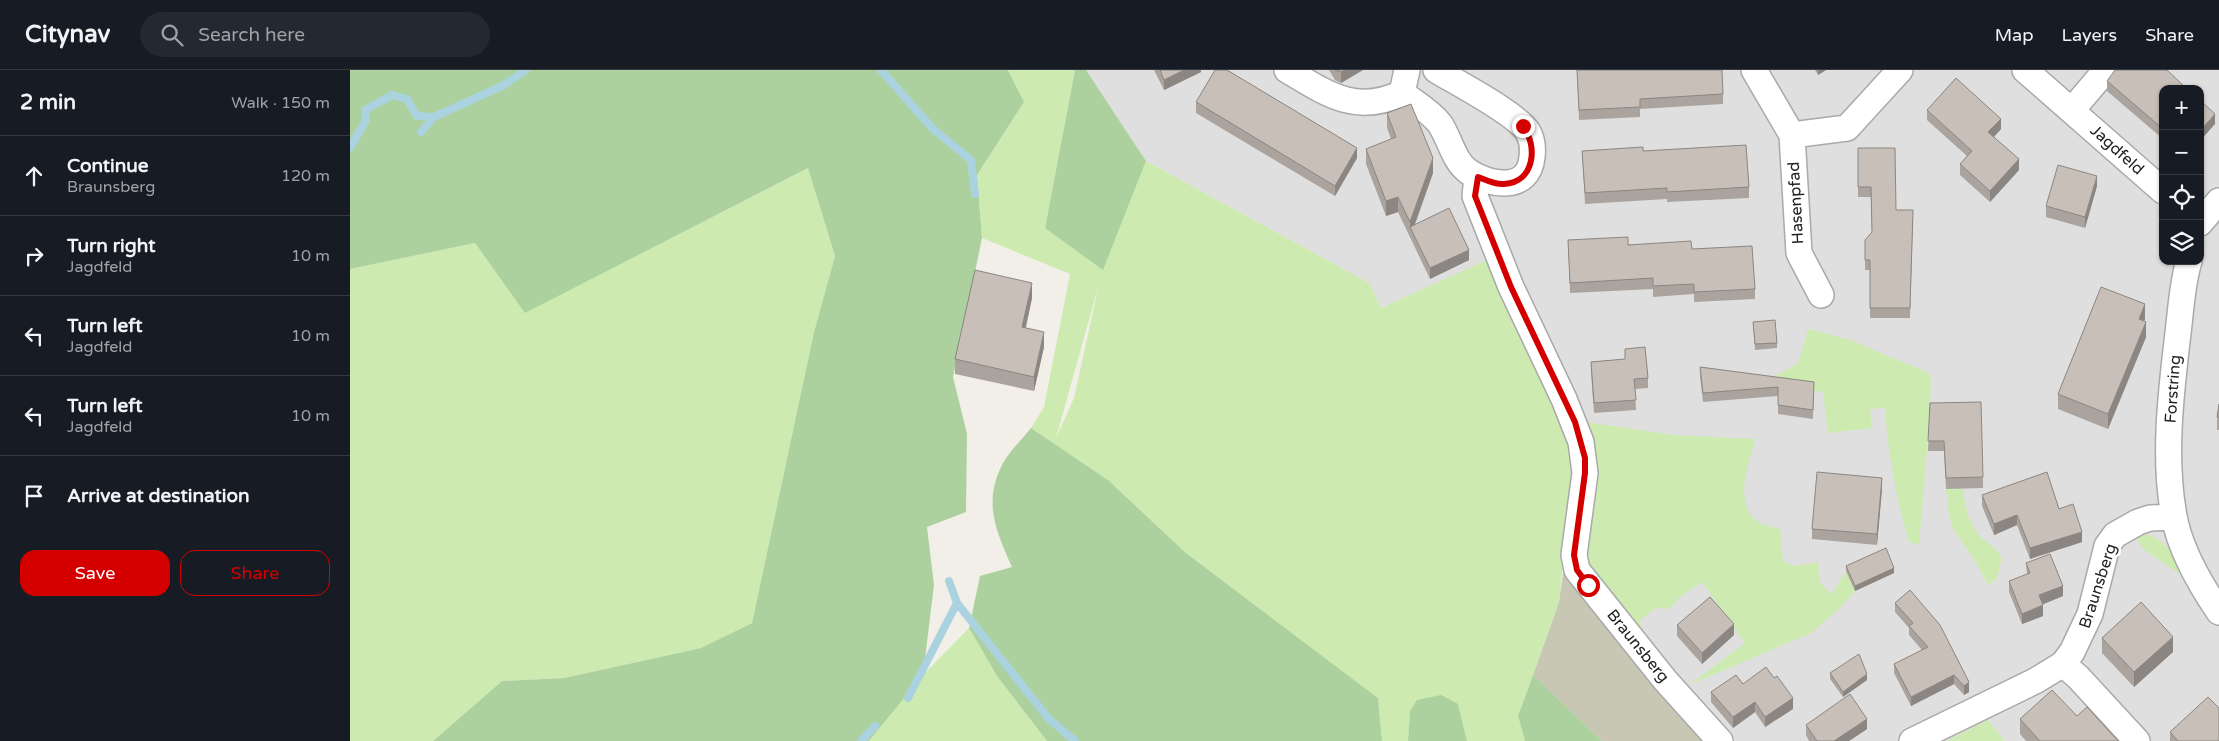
<!DOCTYPE html>
<meta charset="utf-8">
<style>
:root{--surface:#171b24;--page:#242831;--text:#f1f3f6;--muted:#9ea1a6;--line:#363941;--accent:#d40000}
body{margin:0;font-family:"Varela Round",sans-serif;background:var(--page);color:var(--text)}
.controls{position:absolute;right:15px;top:15px;display:grid;overflow:hidden;border-radius:10px;box-shadow:0 1px 4px #0004}
.controls button{width:45px;height:45px;display:grid;place-items:center;padding:0;border:0;border-bottom:1px solid var(--line);background:var(--surface);color:var(--text);font:25px sans-serif}
.stop{position:absolute;width:15px;height:15px;margin:-11px;border:4px solid #d40000;border-radius:50%;background:#fff}
.stop.end{background:#d40000;border-color:#fff;box-shadow:0 1px 5px #0008}
.list{margin:0;padding:0;list-style:none}
h2{display:flex;justify-content:space-between;align-items:center;height:65px;margin:0;padding:0 20px;font-size:21px}
h2 small{font-size:16px;font-weight:400;color:var(--muted)}
.list li{display:grid;grid-template-columns:32px 1fr auto;gap:15px;align-items:center;box-sizing:border-box;height:80px;padding:0 20px;border-top:1px solid var(--line)}
.list b{display:block;font-size:19px;white-space:nowrap}
.list p{margin:0;font-size:16px;white-space:nowrap;color:var(--muted)}
.list em{font-size:16px;font-style:normal;color:var(--muted)}
.actions{display:flex;gap:10px;padding:15px 20px}
.actions a{flex:1;padding:11px 0;border:1px solid var(--accent);border-radius:15px;text-align:center;font-size:18px;color:var(--accent)}
.actions .main{background:var(--accent);color:#fff}
.icon{flex:none;width:28px;height:28px;fill:none;stroke:currentColor;stroke-width:2;stroke-linecap:round;stroke-linejoin:round}
.map{position:relative;flex:none;width:1869px;height:671px;overflow:hidden}
header{display:flex;align-items:center;gap:30px;box-sizing:border-box;height:70px;padding:0 25px;background:var(--surface);border-bottom:1px solid var(--line)}
header strong{font-size:24px}
nav{display:flex;gap:28px;margin-inline-start:auto;font-size:18px}
.search{width:350px;height:45px;background:var(--page);display:flex;align-items:center;gap:12px;box-sizing:border-box;padding:0 18px;border-radius:28px;color:var(--muted);font-size:19px}
main{display:flex}
aside{flex:1;background:var(--surface)}
.map>svg:first-child{display:block}
.residential{fill:#e0dfdf;fill-rule:evenodd}
.construction{fill:#c7c7b4}
.grass{fill:#cdebb0;fill-rule:evenodd}
.forest{fill:#add19e}
.lines{fill:none;stroke-linecap:round;stroke-linejoin:round}
.stream{stroke:#aad3df;stroke-width:8}
.minor-casing{stroke:#a9a9a9;stroke-width:28}
.minor{stroke:#fff;stroke-width:25}
.wall{fill:#aba49e}
.shaded-wall{fill:#8b8681}
.building{fill:#c7bfb8;stroke:#8b8681}
.route{stroke:#d40000;stroke-width:6}
.labels{text-anchor:middle;dominant-baseline:central;stroke-width:5;stroke-linejoin:round;paint-order:stroke}
.street-label{font-size:16px;fill:#222;stroke:#fff}
</style>
<header>
<strong>Citynav</strong>
<div class="search"><svg class="icon" aria-label="search" viewBox="0 0 24 24"><circle cx="10" cy="10" r="6"/><path d="M15 15l6 6"/></svg>Search here</div>
<nav><a>Map</a><a>Layers</a><a>Share</a></nav>
</header>
<main>
<aside>
<h2>2 min<small>Walk · 150 m</small></h2>
<ul class="list">
<li><svg class="icon" aria-label="ahead" viewBox="0 0 24 24"><path d="M12 20V5M6 11l6-6 6 6"/></svg><div><b>Continue</b><p>Braunsberg</p></div><em>120 m</em></li>
<li><svg class="icon" aria-label="right" viewBox="0 0 24 24"><path d="M7 20v-9h11M14 6l5 5-5 5"/></svg><div><b>Turn right</b><p>Jagdfeld</p></div><em>10 m</em></li>
<li><svg class="icon" aria-label="left" viewBox="0 0 24 24"><path d="M17 20v-9H6M10 6l-5 5 5 5"/></svg><div><b>Turn left</b><p>Jagdfeld</p></div><em>10 m</em></li>
<li><svg class="icon" aria-label="left" viewBox="0 0 24 24"><path d="M17 20v-9H6M10 6l-5 5 5 5"/></svg><div><b>Turn left</b><p>Jagdfeld</p></div><em>10 m</em></li>
<li><svg class="icon" aria-label="arrive" viewBox="0 0 24 24"><path d="M6 21V4h12l-3 4 3 4H6"/></svg><div><b>Arrive at destination</b></div></li>
</ul>
<div class="actions"><a class="main">Save</a><a>Share</a></div>
</aside>
<div class="map">
<svg width="1869" height="671" viewBox="0 0 1869 671">
<rect width="100%" height="100%" fill="#f2efe9"/>
<path class="residential" d="M736,0H1869V671H1655L1638,650L1596,671H1252L1183,605L1209,532L1214,497L1138,190L1031,238L1019,213L796,91ZM1813,19H1850V191H1813Z"/>
<path class="construction" d="M1214,497L1220,511L1252,551L1362,671H1252L1183,605L1209,532Z"/>
<path class="grass" d="M658,0H725L695,158L753,199L796,91L1019,213L1031,238L1139,189L1214,357L1224,389L1209,532L1168,646L1175,671H1117L1108,634L1060,641L1058,671H1032L1028,628L836,483L758,410L681,358L694,337L720,204L632,168L627,105L674,32ZM749,214L724,328L706,368Z
M458,98L485,186L464,262L402,553L351,578L214,608L152,611L83,671H0V199L125,173L175,242Z
M1458,259L1500,270L1579,303L1581,306L1580,343L1569,475L1559,472C1546,427 1538,384 1535,338L1520,339L1522,358L1478,363L1473,322L1429,316L1424,306L1448,294Z
M1235,352L1324,365L1405,369C1399,393 1383,433 1407,451C1413,456 1423,457 1430,459L1433,491L1444,496L1468,492L1470,513L1482,524L1496,501L1505,521L1489,539L1461,563L1339,615L1395,573L1352,512L1327,529L1324,535L1317,539L1306,538L1289,551L1295,564L1251,520L1243,509L1235,485Z
M1596,419H1613C1615,437 1619,456 1633,469C1642,477 1645,476 1652,488L1647,508L1638,515C1628,495 1620,483 1607,465C1598,454 1598,433 1596,419Z
M1793,464C1817,468 1827,489 1837,509L1793,479L1788,470L1789,466Z
M619,558L647,606L697,671H519L573,605Z
M1638,650L1655,671H1596Z"/>
<path class="forest" d="M0,0H658L674,32L627,105L632,168L603,307L617,364L616,442L577,457L584,515L573,605L519,671H83L152,611L214,608L351,578L402,553L464,262L485,186L458,98L175,243L125,173L0,199Z
M725,0H736L796,91L753,200L695,158Z
M681,358L758,410L836,483L1028,628L1032,671H697L647,606L619,558L630,506L662,497C646,461 633,433 652,395C659,382 672,369 681,358Z
M1183,605L1252,671H1175L1168,646Z
M1091,625L1108,634L1117,671H1058L1060,641L1067,630Z"/>
<g class="lines">
<path class="stream" d="M531,0L582,58L621,90L625,124
M71,62L84,47
M0,78L16,50L15,40L42,25L57,29L67,46L84,47L154,15L176,0
M599,511L607,533L698,648L725,671
M558,628L607,533
M511,671L525,656"/>
<g class="minor-casing">
<path id="minor" d="M937,0C977,24 1006,45 1052,23
M1404,0L1442,65L1497,58L1550,0
M1675,0L1813,121
M1052,23C1065,33 1080,41 1090,54C1100,69 1104,92 1119,102C1140,116 1179,122 1182,87C1183,79 1182,69 1178,62C1166,43 1107,13 1086,0
M1052,23L1057,0
M1722,40L1756,0
M1442,65L1449,183L1471,225
M1127,107L1125,126L1161,217L1214,329L1231,372L1235,403L1224,485L1227,500L1315,610L1370,671
M1850,153L1869,131
M1839,191C1832,214 1831,239 1828,263C1821,322 1813,387 1824,446C1830,480 1850,514 1869,542
M1713,594L1728,607L1787,671
M1562,671L1685,611L1713,594L1722,582L1740,544L1757,476L1765,465L1788,452L1800,448L1824,447"/>
</g>
<use href="#minor" class="minor"/>
</g>
<path class="wall" d="M804,0H851V2L814,20Z
M979,0H1013L991,13L985,10Z
M1227,0L1373,24V34L1290,39V47L1229,50Z
M1465,0H1476L1468,5Z
M1757,11L1813,19V69L1757,21Z
M846,32L1007,88L985,126L846,43Z
M1577,40L1651,59L1644,67L1669,100L1640,132L1610,105V94L1617,86L1577,50Z
M1037,43L1083,103L1065,155L1119,190L1080,209L1048,142L1036,146L1016,94V79L1041,69L1037,58Z
M1508,78L1546,140L1563,151L1560,248H1520V200H1515V170L1522,163L1521,127H1508Z
M1232,81H1293L1399,117V128L1317,132V129L1235,134Z
M1747,116L1735,158L1696,147V136Z
M1218,170L1342,179L1405,219V229L1344,232V224L1303,227V219L1220,223Z
M682,228L676,258L694,277L684,321L605,304V289Z
M1795,249L1794,251L1796,267L1758,359L1708,339V324Z
M1403,252L1427,273V278L1405,280Z
M1275,279L1298,308V318L1285,319L1286,340L1244,343L1241,302V292L1275,289Z
M1350,297L1464,312L1463,349L1428,344V326L1353,332L1350,306Z
M1580,333L1633,407V418L1596,419L1594,381H1578Z
M1869,334V360H1867V347Z
M1532,419L1527,475L1462,469V459Z
M1632,425L1709,439L1732,472L1680,489L1667,455L1644,465L1632,436Z
M1676,493L1713,526L1692,534L1693,546L1672,554L1659,522V511L1677,505Z
M1496,496L1544,503L1505,521L1496,501Z
M1560,520L1619,622L1614,625L1604,614L1561,636L1544,603V594L1572,580L1559,565V558L1545,542V533Z
M1327,555L1384,565L1352,594L1327,566Z
M1752,568L1823,582L1784,617L1752,583Z
M1480,603L1517,610L1493,627L1480,609Z
M1393,614L1443,639L1415,657L1405,642L1383,658L1361,632V622Z
M1727,646L1768,671H1676L1670,664V649Z
M1456,655L1517,659L1499,671H1459L1456,665Z
M1820,662L1869,671H1820Z"/>
<path class="shaded-wall" d="M834,0H851V2L814,20V10Z
M995,0H1013L991,13V2Z
M1468,0H1476L1468,5Z
M1865,44V54L1850,71V61Z
M1651,49V59L1638,73V62Z
M1007,78V88L985,126V116Z
M1083,88V103L1062,161L1060,157V167V152Z
M1669,89V100L1640,132V121Z
M1747,106V116L1735,158V147Z
M1048,127V142L1036,146V131Z
M1119,180V190L1080,209V198Z
M682,213V228L672,272V257Z
M1795,234V249L1789,264V249Z
M1796,252V267L1758,359V344Z
M694,262V277L684,321V307Z
M1532,408V419L1527,475V464Z
M1667,445V455L1644,465V454Z
M1732,462V472L1680,489V478Z
M1544,498V503L1505,521V516Z
M1713,516V526L1689,536V525Z
M1693,535V546L1672,554V544Z
M1384,554V565L1352,594V583Z
M1823,567V582L1784,617V602Z
M1517,604V610L1493,627V622Z
M1604,605V614L1561,636V627Z
M1619,612V622L1614,625V616Z
M1443,628V639L1415,657V647Z
M1405,632V642L1383,658V647Z
M1517,649V659L1499,671H1484Z"/>
<path class="building" d="M810,0H834L814,10Z
M865,0H877L1007,78L985,116L846,32Z
M985,0H995L991,2Z
M1227,0H1372L1373,24L1290,29V37L1229,40Z
M1765,0H1817L1837,19H1813V59L1757,11Z
M1606,8L1651,49L1638,62L1669,89L1640,121L1610,94L1622,81L1577,40Z
M1850,30L1865,44L1850,61Z
M1061,34L1083,88L1060,152L1048,127L1036,131L1016,79L1046,67L1037,43Z
M1396,75L1399,117L1317,122V118L1235,123L1232,81L1293,77V81Z
M1508,78H1545L1546,140H1563L1560,238H1520V190H1515V170L1522,162L1521,117H1508Z
M1708,95L1747,106L1735,147L1696,136Z
M1099,138L1119,180L1080,198L1060,157Z
M1278,167V175L1341,171L1342,179L1402,176L1405,219L1344,222V214L1303,216V208L1220,213L1218,170Z
M625,200L682,213L672,257L694,262L684,307L605,289Z
M1751,217L1795,234L1789,249L1796,252L1758,344L1708,324Z
M1425,250L1427,273L1405,274L1403,252Z
M1295,277L1298,308L1284,309L1286,330L1244,333L1241,292L1275,289V279Z
M1350,297L1464,312L1463,340L1428,335V317L1353,323Z
M1631,332L1633,407L1596,408L1594,371H1578L1580,333Z
M1869,334V348L1867,347Z
M1467,402L1532,408L1527,464L1462,459Z
M1697,402L1709,439L1723,434L1732,462L1680,478L1667,445L1644,454L1632,425Z
M1536,478L1544,498L1505,516L1496,496Z
M1700,484L1713,516L1689,525L1693,535L1672,544L1659,511L1680,503L1676,493Z
M1560,520L1590,555L1619,612L1614,616L1604,605L1561,627L1544,594L1578,577L1559,556L1563,553L1545,533Z
M1360,527L1384,554L1352,583L1327,555Z
M1791,532L1823,567L1784,602L1752,568Z
M1509,584L1517,604L1493,622L1480,603Z
M1416,597L1424,608L1427,606L1443,628L1415,647L1405,632L1383,647L1361,622L1386,605L1393,614Z
M1702,620L1727,646L1737,637L1768,671H1690L1670,649Z
M1500,624L1517,649L1484,671H1467L1456,655Z
M1858,627L1869,638V671H1828L1820,662Z"/>
<g class="lines">
<path class="route" d="M1173,56C1188,76 1185,112 1154,114C1145,115 1136,110 1128,107L1125,126L1161,217L1225,352L1235,388V403L1224,485L1227,500L1238,515"/>
</g>
<g class="labels">
<g class="street-label">
<text transform="translate(1767 80) rotate(42)">Jagdfeld</text>
<text transform="translate(1446 133) rotate(-93)">Hasenpfad</text>
<text transform="translate(1823 319) rotate(-86)">Forstring</text>
<text transform="translate(1748 516) rotate(-72)">Braunsberg</text>
<text transform="translate(1288 576) rotate(51)">Braunsberg</text>
</g>
</g>
</svg>
<div class="controls">
<button>+</button>
<button>−</button>
<button><svg class="icon" aria-label="locate" viewBox="0 0 24 24"><circle cx="12" cy="12" r="6"/><path d="M12 2v4M12 18v4M2 12h4M18 12h4"/></svg></button>
<button><svg class="icon" aria-label="layers" viewBox="0 0 24 24"><path d="M12 4l9 5-9 5-9-5zM3 14l9 5 9-5"/></svg></button>
</div>
<div class="stop" style="left:1238px;top:515px"></div>
<div class="stop end" style="left:1173px;top:56px"></div>
</div>
</main>
